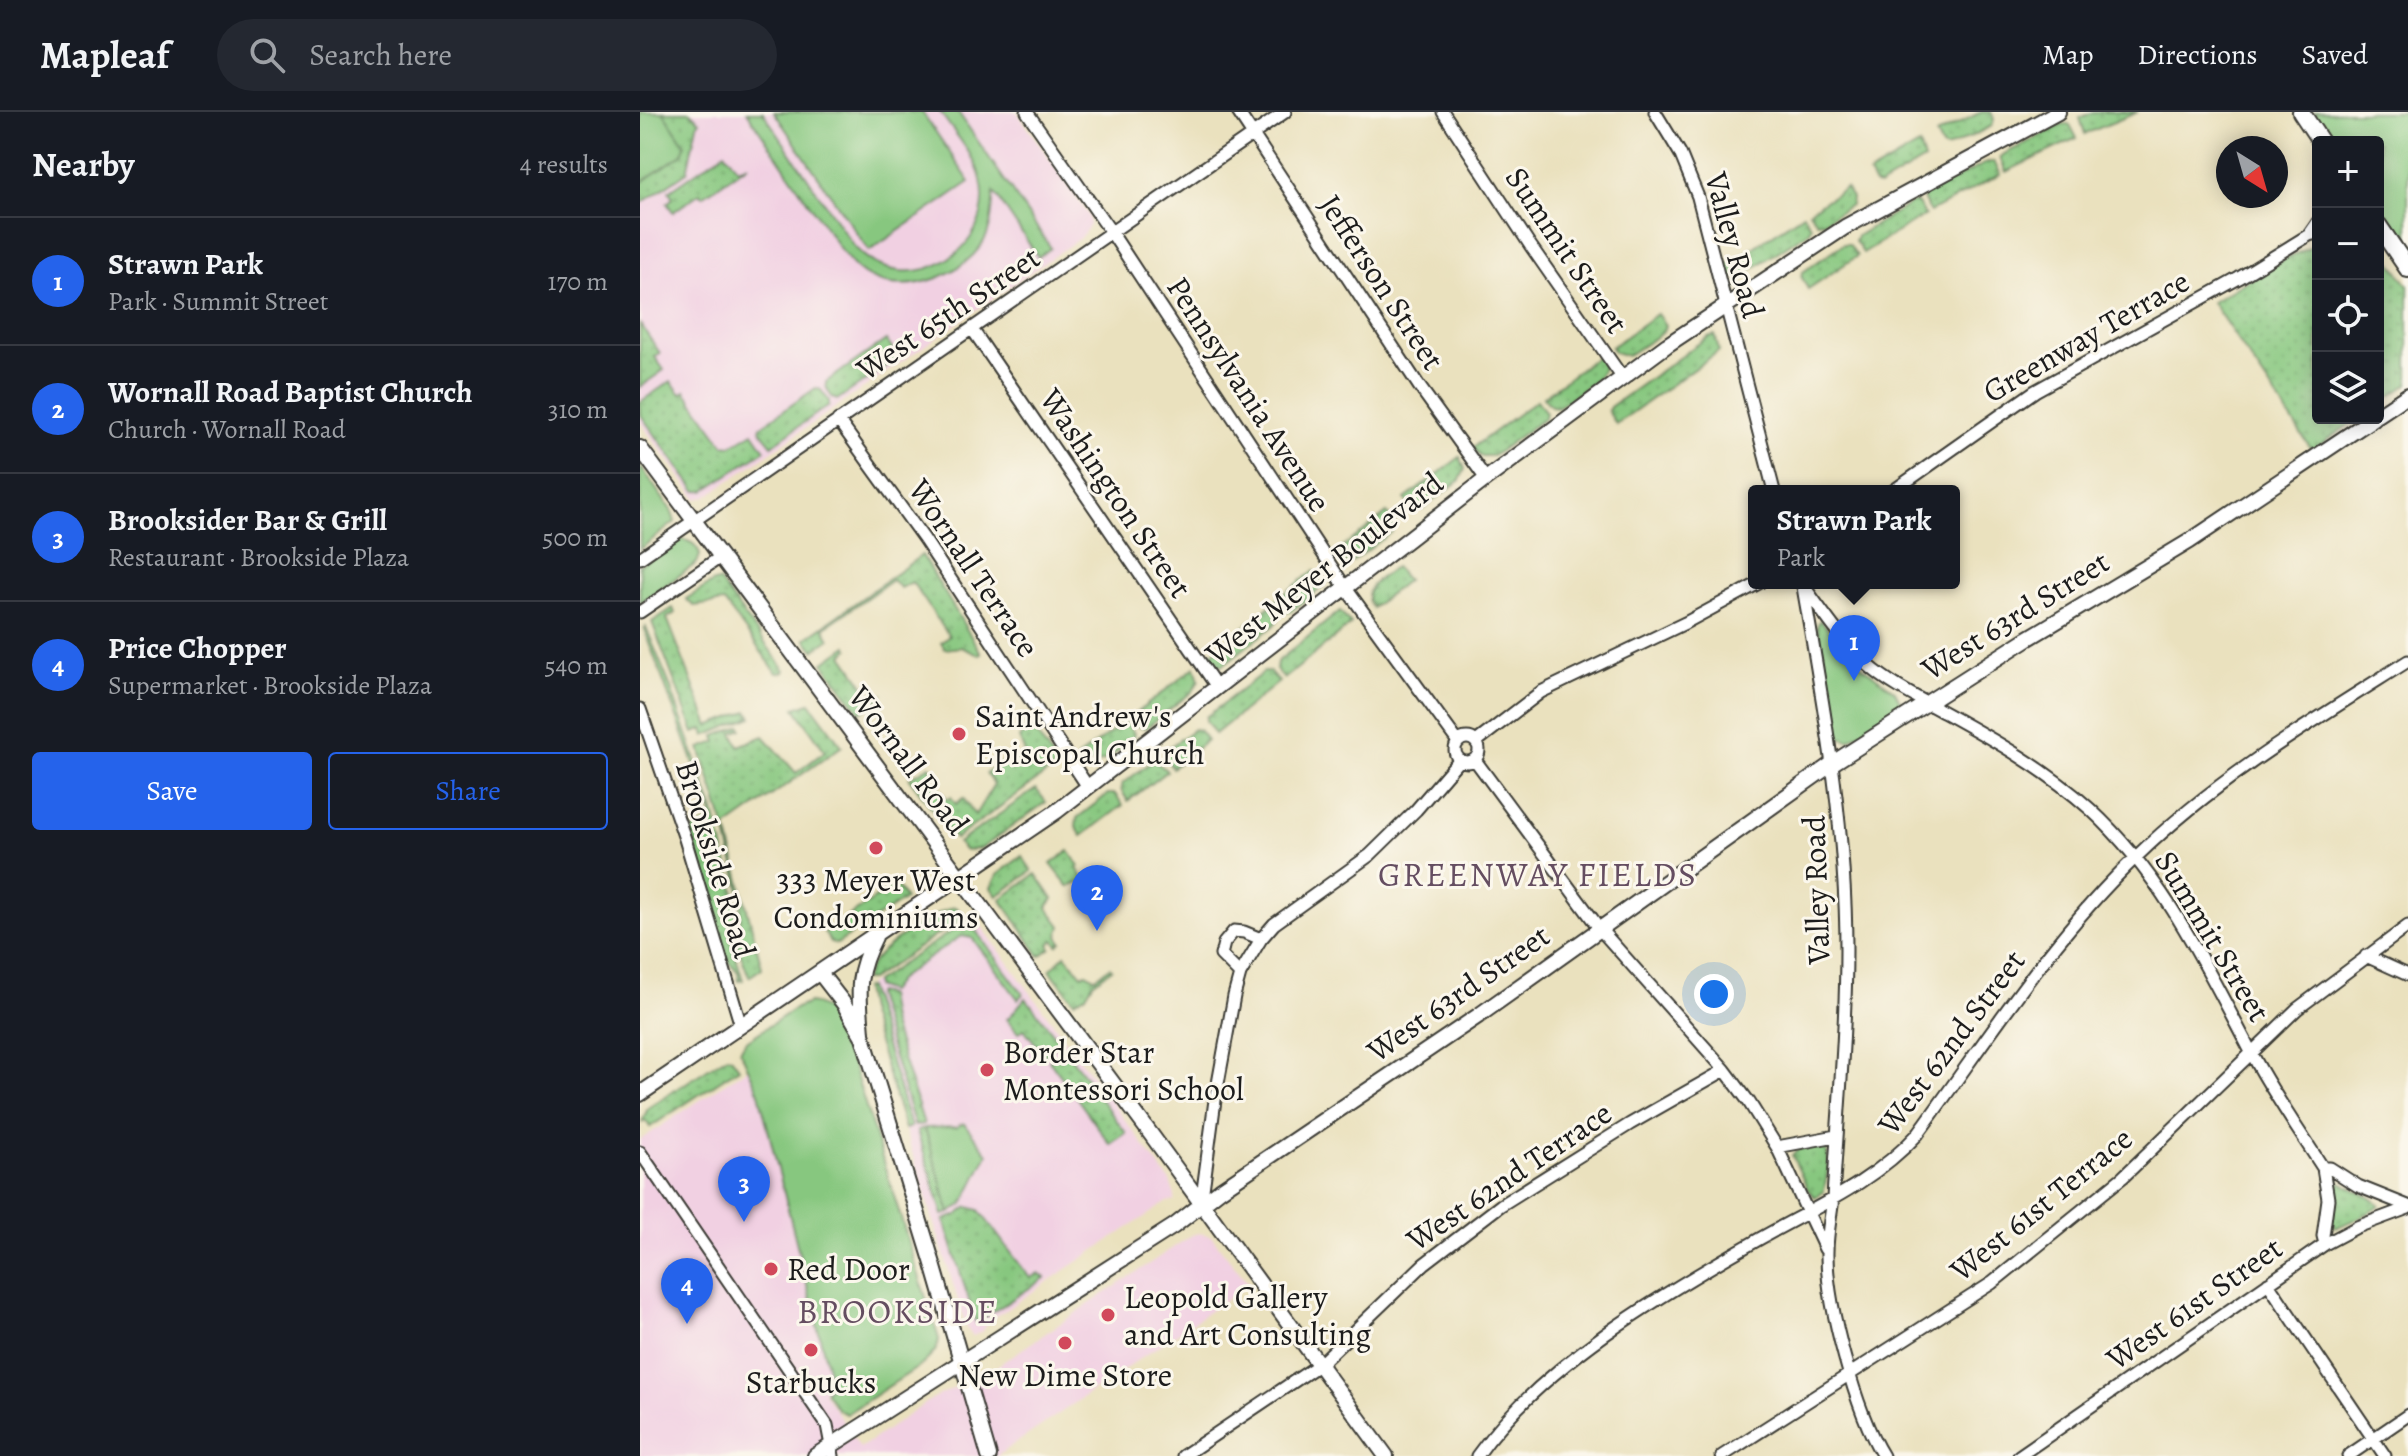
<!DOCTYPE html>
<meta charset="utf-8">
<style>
:root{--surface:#171b24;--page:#242831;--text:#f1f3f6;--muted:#9ea1a6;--line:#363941;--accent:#2563eb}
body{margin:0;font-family:Alegreya,serif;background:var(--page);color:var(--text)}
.controls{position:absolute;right:24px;top:24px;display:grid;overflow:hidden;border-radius:8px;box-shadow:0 4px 20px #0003}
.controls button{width:72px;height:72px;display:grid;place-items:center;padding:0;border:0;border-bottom:2px solid var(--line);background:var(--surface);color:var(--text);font:40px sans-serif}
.compass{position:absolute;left:1576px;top:24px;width:72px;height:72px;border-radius:50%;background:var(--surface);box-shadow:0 4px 20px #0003;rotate:143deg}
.you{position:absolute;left:1074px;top:882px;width:28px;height:28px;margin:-20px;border:6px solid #fff;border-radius:50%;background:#1a73e8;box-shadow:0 0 0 12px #1a73e833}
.badge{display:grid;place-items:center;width:52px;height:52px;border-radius:50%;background:var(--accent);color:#fff;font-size:26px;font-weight:700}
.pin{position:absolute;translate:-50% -66px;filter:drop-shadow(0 2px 4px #0008)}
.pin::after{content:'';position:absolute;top:42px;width:28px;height:24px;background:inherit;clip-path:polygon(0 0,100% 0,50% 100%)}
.popup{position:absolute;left:1108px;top:373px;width:212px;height:104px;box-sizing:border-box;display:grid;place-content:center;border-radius:8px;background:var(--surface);filter:drop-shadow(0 2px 6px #0005);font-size:26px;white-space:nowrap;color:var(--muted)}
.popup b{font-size:30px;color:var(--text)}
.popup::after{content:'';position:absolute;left:50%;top:100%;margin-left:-16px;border:16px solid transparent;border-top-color:var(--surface)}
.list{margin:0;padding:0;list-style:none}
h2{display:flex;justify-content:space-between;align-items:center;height:104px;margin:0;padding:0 32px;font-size:34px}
h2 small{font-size:26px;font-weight:400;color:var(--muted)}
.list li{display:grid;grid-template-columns:52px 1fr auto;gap:24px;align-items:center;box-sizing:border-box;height:128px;padding:0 32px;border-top:2px solid var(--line)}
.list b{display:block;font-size:30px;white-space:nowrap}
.list p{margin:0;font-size:26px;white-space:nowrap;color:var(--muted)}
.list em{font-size:26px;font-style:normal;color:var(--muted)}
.actions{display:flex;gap:16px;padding:24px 32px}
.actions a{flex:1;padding:18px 0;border:2px solid var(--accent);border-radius:8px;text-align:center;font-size:28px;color:var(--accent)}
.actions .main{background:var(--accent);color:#fff}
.icon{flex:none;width:44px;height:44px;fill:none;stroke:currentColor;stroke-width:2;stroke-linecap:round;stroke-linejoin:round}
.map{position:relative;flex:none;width:1768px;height:1344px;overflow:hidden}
header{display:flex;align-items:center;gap:48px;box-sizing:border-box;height:112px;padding:0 40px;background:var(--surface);border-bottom:2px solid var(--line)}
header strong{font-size:38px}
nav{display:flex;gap:44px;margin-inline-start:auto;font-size:28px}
.search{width:560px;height:72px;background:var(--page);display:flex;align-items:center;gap:20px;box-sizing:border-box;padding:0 28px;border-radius:44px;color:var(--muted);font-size:30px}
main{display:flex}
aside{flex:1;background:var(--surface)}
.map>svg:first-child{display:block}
.built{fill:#f1d0e2}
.grass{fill:url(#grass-dots);stroke:#52724e;stroke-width:2}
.park{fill:#87c77f;stroke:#52724e;stroke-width:2}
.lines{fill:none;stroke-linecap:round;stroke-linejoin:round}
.street-casing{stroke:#3b3a34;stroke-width:15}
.secondary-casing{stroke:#3b3a34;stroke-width:18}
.primary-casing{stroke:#3b3a34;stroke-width:20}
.street{stroke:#fff;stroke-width:11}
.secondary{stroke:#fff;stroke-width:14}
.primary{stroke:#fff;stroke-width:16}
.poi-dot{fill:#d1495b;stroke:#fbf7ec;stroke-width:3}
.labels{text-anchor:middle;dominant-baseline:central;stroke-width:6;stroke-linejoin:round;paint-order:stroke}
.street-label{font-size:32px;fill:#1c1c1c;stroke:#fbf7ec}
.poi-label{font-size:32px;fill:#1c1c1c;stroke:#fbf7ec;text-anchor:start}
.neighbourhood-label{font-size:34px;letter-spacing:2px;fill:#654e61;stroke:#fbf7ec}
</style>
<header>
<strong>Mapleaf</strong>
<div class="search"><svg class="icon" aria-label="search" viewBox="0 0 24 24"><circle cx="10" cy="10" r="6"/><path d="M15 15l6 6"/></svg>Search here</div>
<nav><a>Map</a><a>Directions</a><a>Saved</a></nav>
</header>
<main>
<aside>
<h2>Nearby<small>4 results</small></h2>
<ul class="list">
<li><span class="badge">1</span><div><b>Strawn Park</b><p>Park · Summit Street</p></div><em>170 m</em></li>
<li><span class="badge">2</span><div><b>Wornall Road Baptist Church</b><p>Church · Wornall Road</p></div><em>310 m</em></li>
<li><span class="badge">3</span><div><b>Brooksider Bar &amp; Grill</b><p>Restaurant · Brookside Plaza</p></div><em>500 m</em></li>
<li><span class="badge">4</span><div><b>Price Chopper</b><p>Supermarket · Brookside Plaza</p></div><em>540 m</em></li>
</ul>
<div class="actions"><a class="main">Save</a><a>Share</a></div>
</aside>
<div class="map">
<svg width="1768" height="1344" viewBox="0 0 1768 1344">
<defs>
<pattern id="grass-dots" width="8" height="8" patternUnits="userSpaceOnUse" patternTransform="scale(2)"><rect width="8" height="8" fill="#87c77f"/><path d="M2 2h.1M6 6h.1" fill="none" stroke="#74aa6d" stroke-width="1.8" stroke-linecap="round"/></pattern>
</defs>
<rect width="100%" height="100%" fill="#fbf7ec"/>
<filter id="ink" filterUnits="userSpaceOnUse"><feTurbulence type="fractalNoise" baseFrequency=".0125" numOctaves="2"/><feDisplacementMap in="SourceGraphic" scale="16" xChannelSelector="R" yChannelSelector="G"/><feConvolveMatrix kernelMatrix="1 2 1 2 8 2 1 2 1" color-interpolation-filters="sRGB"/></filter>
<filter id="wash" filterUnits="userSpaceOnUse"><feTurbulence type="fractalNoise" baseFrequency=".006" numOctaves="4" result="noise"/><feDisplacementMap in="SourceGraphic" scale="32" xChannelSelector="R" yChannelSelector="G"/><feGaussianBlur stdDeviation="1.8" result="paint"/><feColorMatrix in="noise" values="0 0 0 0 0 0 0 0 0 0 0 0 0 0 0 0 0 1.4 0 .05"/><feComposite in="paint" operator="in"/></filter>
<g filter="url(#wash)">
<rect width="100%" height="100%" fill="#eae1be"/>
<path class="built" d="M0,0H377L449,104L450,113L440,126L66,385L57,387L0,310Z
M334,804L530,1069L535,1084L534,1089L527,1090L346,1211L343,1219L333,1224L327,1217L228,899L224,876Z
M114,952L194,1270L183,1279L220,1336L292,1287L354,1256L552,1123L559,1121L571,1124L609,1172L357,1344H0V1028Z"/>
<path class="grass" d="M0,0H50L60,9L57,13L47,60L0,92Z
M1341,0H1351L1354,7L1352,14L1306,37L1302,35L1296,23Z
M1453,0H1498L1445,22L1440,6Z
M1424,12L1430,13L1437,26L1366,60L1360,46L1364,42Z
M1279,33L1284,48L1240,74L1235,73L1229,62Z
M85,40L98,57L108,53L63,84L60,81L33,100L27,91L33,86L29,79Z
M1348,50H1354L1361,62L1290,100L1283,87L1286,82Z
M1206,76L1212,86L1211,93L1183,110H1177L1169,99Z
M1273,90L1278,92L1285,103L1223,141L1215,129L1217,124Z
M1163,102L1171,114L1169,119L1100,165C1092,166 1087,162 1084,155Z
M1203,132H1209L1217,144L1168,177L1161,164L1163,160Z
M1678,132V306H1719L1672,338L1572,190L1641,149Z
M1738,132L1768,173V272L1738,293Z
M1017,202L1025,213L1023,220L987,244L974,240L971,235Z
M0,212L20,241L15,245L24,258L0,275Z
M1075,223L1079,239L976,312L968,299L970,295L1068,225Z
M246,228L259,246L197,288C191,286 185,276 186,270Z
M959,243L963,256L957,267L918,295L911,294L903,285Z
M31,269L41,282L45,279L84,333L90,334L113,320L125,338L64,379H56L0,302V290Z
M176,276L181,278L189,289V293L132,333L120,318L121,314Z
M897,288L906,301L904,306L853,344H841L832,336Z
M820,345L825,357L820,368L781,398L771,396L765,387Z
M747,401L755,411L752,420L712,450L704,451L693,443Z
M282,443L341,541L339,543L321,535L305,537L301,531L309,524L272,470L261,476L252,468L184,516L190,527L174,538L165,527Z
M755,455L767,468L732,496C719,475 741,466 755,455Z
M674,459L684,474L650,500L643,499L635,489Z
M79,469L145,558L144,560L137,561L84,490L54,494L46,487L74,470Z
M630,494L639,506L634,513L583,553H575L566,546Z
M33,496L35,501L27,506L69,614L108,599L112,605L65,624L63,617L54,621L12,510Z
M700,499L711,512L644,567L636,557L637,550Z
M6,515L29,571L74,699L95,781L97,797L92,832L103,868L99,869L98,860L86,846L52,722L53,718L71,708L72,700L4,517Z
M207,534L209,537L203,543L232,585L242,583L234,592L220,600L183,551Z
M555,555L559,568L553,579L506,616L498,615L490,606Z
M624,560H630L639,570L575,622L566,609V605Z
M170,591L202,634L87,715L86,719L60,636L77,630L75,624L101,614L102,617L93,621L99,634L124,624L156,661L185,639L155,596Z
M485,610L494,621L493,626C478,639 456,663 437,646Z
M392,616L418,653L315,727L269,666L290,654L294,660L290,664L307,687L311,685L316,692L323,686L335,703L354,672L346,661L369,645L373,650L385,641L379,626Z
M554,617L559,618L567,628L532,656L524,644V639Z
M514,648L527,659L488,689L481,678L482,672Z
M396,677L406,690L342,736L325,739L318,731Z
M468,682H475L483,693L442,724L436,715L437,706Z
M86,721H88L122,856L109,865L98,835L102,788Z
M429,739L439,754L437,756L448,774L443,769L429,775L411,752Z
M382,744L392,759L357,784L351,776L357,763Z
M396,762L413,787L407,795L421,814L418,824L422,830L418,833L414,828L409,832L411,836L400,844L361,787Z
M256,773L265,787L197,832L190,830L184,820Z
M316,795L325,804L230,868H224C228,860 230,852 236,846C249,831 297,798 316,795Z
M328,808L383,882L378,887L332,826L321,824L260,866L249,880L235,875V870Z
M425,843L442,863L446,861L455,866L470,855L472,857L453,871L446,883L434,889L410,858Z
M228,875L271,1015L265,1017L228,899L224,876Z
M237,881L247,883L251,909L284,1012L275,1014L235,883Z
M386,886L420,930L405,944L384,917L378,921L367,907C377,899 378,892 386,886Z
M426,939L448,968L432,979L409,948Z
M87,944L92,946L99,956L10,1015L6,1009L2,1010L8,996Z
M451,974L486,1021L470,1032L436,985Z
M285,1016L310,1101L303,1103L277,1019Z
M1183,1034C1193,1046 1186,1064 1184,1079L1175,1085L1168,1078L1152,1043L1159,1037Z
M1696,1068L1735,1088L1740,1094C1732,1101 1708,1110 1696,1116L1692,1111Z
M328,1095L339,1098L390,1166L399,1161L405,1166L336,1211L304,1108L317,1103Z"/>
<path class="park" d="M0,0H23L45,33L42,42L0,71Z
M107,0H123L213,133C264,193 358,141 341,68C336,44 313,20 300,0H318L411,136L398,145L354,80C352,95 353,109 347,123C330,162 269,185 231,166C217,160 209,148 200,137Z
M134,0H282L330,70L229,139Z
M1674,0H1768V134L1738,91V30H1696Z
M0,354L31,398L35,410L0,437Z
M40,427C50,429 57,432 60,443L57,451L0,491V453Z
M1180,508L1218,551L1255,579L1261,591L1253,600L1209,628L1199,625L1196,619L1188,561L1177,514Z
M169,891C189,893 196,909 204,925L299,1227C298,1239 291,1244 283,1252L206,1302L198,1298L185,1279L192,1273L119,981L100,938L105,930L156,896Z
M324,1011L348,1042L323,1092L310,1101L285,1016L316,1015Z"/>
</g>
<g filter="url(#ink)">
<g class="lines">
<g class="street-casing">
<path id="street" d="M387,0L471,120L705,475L818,630
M598,0L779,274L846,367
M803,0L890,133L982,265
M1015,0L1040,41L1058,85L1134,379
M1669,123L1678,110
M332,217L577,575
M198,308L284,427L448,675
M1253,379L1395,279L1599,166L1669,123L1678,121
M0,446L645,0
M1163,473C1183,500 1203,531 1228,553C1251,573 1278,586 1305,601C1356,629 1407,658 1450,697C1524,765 1564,851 1610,938C1631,979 1658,1017 1683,1056H1690L1718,1074L1768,1094
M1163,475C1184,596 1206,714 1206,837C1206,919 1198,1003 1193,1086C1191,1104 1187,1122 1187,1140C1186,1191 1216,1301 1243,1344
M0,500L82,444
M0,597L45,727L101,914
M815 638a12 12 0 1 1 24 0a12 12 0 1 1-24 0Z
M836,630L901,580L1045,511L1119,471
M835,648L959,816L1085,958L1109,990L1137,1035L1185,1137
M1726,844L1768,863
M600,862L581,843L584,831L594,819L604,820L621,827
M1137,1035L1196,1024
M0,1040L187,1313L193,1344
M1683,1056L1688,1087L1683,1124L1685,1132
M561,1093L575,988L594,884L600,862L621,827L634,812L730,743L776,698L819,648
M1628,1171L1745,1344
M543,1344L680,1252L784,1152L861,1093L990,1012L1085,958
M837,1344C902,1252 1024,1181 1121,1126C1176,1095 1234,1070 1277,1023C1347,928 1411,826 1496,745C1577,666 1673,609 1768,549
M1082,1344L1352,1171L1483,1065L1657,897L1768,814
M1379,1344L1685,1132L1717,1115L1768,1096
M1708,1344L1768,1303"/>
</g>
<g class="secondary-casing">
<path id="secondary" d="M1738,303L1768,283
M0,336L510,1021L746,1344
M180,861L204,892L223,925L293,1152L349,1344
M222,921C219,880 215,864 235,825
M0,982L417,699L846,367L1027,233L1205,115L1418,0
M175,1344L534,1114L580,1078L838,904L1193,651L1387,527L1550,429L1734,306"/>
</g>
<g class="primary-casing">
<path id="primary" d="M1661,0L1681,30
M1738,113L1768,157"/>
</g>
<use href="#street" class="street"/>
<use href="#secondary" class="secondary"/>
<use href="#primary" class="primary"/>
</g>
</g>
<g class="poi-dot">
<circle cx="319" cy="622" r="8"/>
<circle cx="236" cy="736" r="8"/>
<circle cx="347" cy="958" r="8"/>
<circle cx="131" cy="1157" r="8"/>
<circle cx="468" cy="1203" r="8"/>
<circle cx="425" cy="1231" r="8"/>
<circle cx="171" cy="1238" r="8"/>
</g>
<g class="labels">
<g class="street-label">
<text transform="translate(1095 133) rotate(75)">Valley Road</text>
<text transform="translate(927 138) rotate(56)">Summit Street</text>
<text transform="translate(742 170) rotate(57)">Jefferson Street</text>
<text transform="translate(308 201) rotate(-34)">West 65th Street</text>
<text transform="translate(1446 224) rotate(-30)">Greenway Terrace</text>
<text transform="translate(609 282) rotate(57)">Pennsylvania Avenue</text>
<text transform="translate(476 381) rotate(56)">Washington Street</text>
<text transform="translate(334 456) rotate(56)">Wornall Terrace</text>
<text transform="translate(684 456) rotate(-38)">West Meyer Boulevard</text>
<text transform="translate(1375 503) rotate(-32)">West 63rd Street</text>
<text transform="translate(269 648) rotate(53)">Wornall Road</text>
<text transform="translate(76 747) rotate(73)">Brookside Road</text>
<text transform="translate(1176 778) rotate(-92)">Valley Road</text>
<text transform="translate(1573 824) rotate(59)">Summit Street</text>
<text transform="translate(818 881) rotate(-35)">West 63rd Street</text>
<text transform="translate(1311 930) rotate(-53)">West 62nd Street</text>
<text transform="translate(869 1064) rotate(-34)">West 62nd Terrace</text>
<text transform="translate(1401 1092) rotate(-39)">West 61st Terrace</text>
<text transform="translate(1554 1191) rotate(-35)">West 61st Street</text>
</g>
<g class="poi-label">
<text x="335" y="604">Saint Andrew's<tspan x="335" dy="37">Episcopal Church</tspan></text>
<text x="236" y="768" text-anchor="middle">333 Meyer West<tspan x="236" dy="37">Condominiums</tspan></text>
<text x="363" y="940">Border Star<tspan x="363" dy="37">Montessori School</tspan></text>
<text x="147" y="1157">Red Door</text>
<text x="484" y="1185">Leopold Gallery<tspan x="484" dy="37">and Art Consulting</tspan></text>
<text x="425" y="1263" text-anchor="middle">New Dime Store</text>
<text x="171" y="1270" text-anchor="middle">Starbucks</text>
</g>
<g class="neighbourhood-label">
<text x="898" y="762">GREENWAY FIELDS</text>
<text x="258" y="1199">BROOKSIDE</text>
</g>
</g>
</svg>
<div class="controls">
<button>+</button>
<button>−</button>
<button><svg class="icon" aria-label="locate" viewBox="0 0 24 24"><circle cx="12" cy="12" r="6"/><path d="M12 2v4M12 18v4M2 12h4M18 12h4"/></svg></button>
<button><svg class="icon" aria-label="layers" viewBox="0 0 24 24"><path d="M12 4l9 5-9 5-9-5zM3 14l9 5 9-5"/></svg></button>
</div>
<svg class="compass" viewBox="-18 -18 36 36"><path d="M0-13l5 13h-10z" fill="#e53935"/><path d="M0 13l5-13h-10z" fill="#9ea1a6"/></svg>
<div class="you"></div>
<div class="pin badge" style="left:1214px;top:569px">1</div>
<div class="popup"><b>Strawn Park</b>Park</div>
<div class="pin badge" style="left:457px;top:819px">2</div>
<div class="pin badge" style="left:104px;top:1110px">3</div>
<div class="pin badge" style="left:47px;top:1212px">4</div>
</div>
</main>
